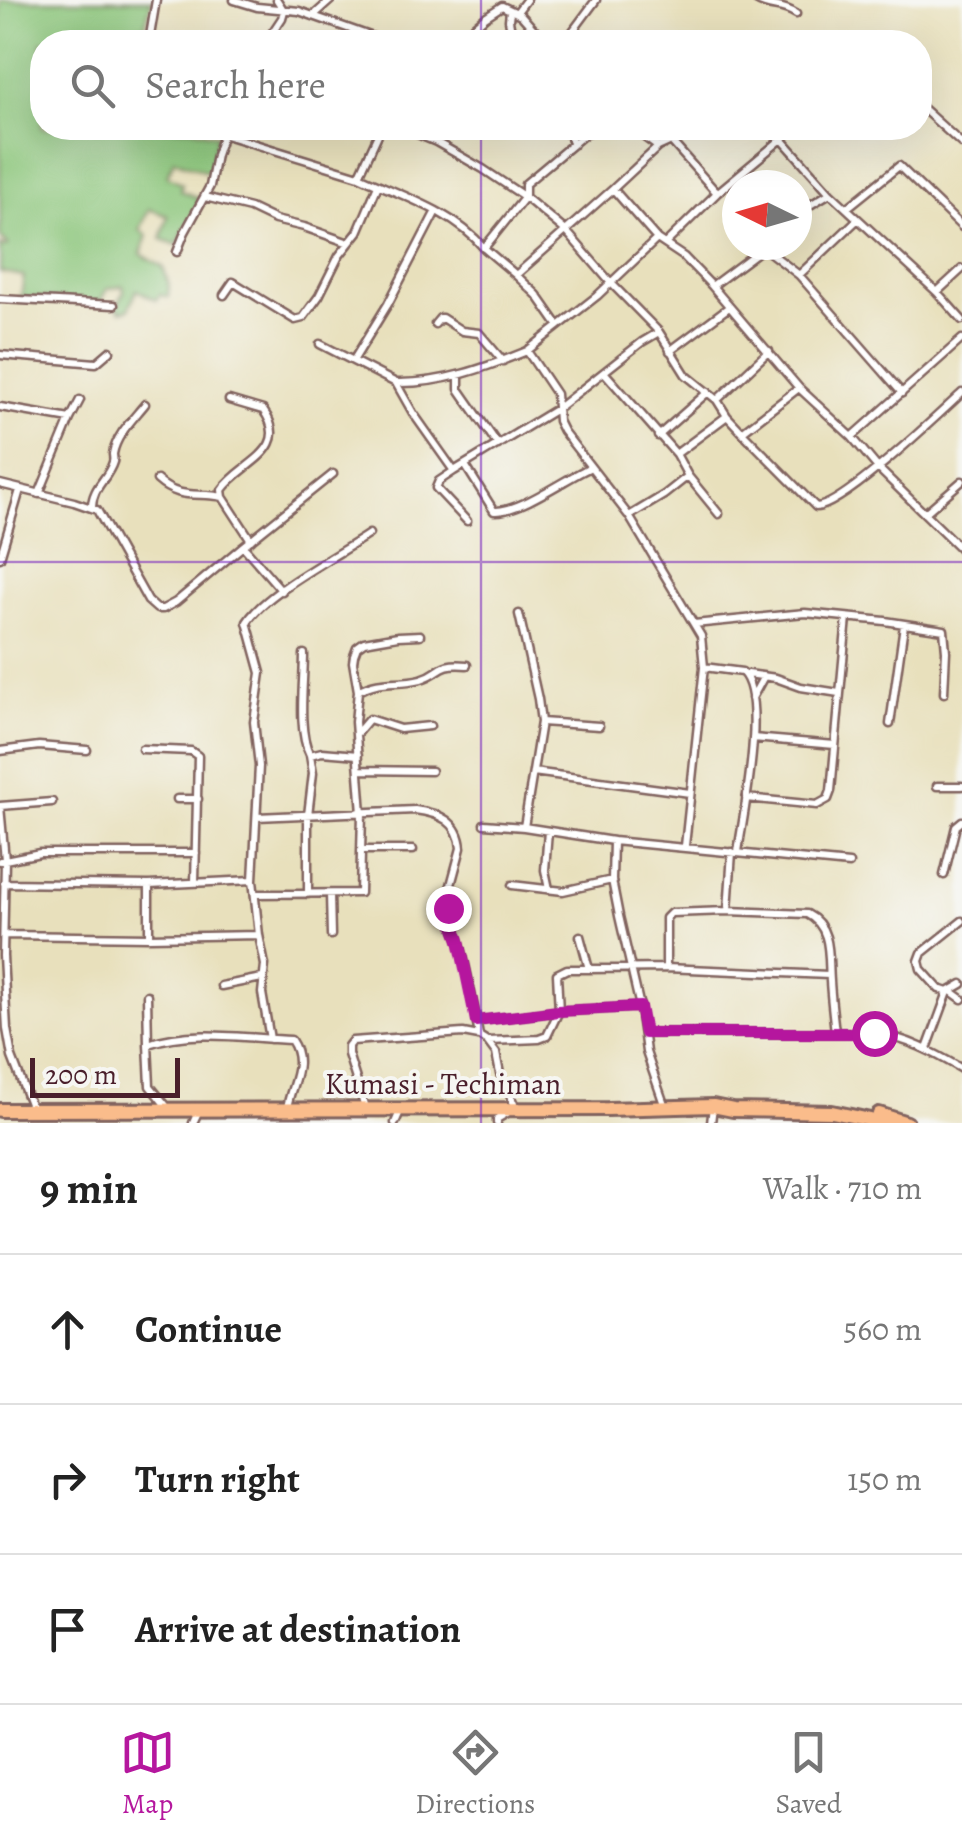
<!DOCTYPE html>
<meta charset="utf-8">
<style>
:root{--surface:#fff;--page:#f2f2f2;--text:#222;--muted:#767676;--line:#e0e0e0;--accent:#b5179e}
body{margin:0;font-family:Alegreya,serif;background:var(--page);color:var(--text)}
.compass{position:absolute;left:722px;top:170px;width:90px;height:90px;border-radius:50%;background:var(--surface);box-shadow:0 10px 40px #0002;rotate:275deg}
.scale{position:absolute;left:30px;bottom:25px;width:150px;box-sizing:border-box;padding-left:10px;border:5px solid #4a1f2b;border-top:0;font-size:28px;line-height:35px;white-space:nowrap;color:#4a1f2b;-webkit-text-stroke:8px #f6f6f2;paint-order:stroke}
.stop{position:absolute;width:30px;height:30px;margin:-22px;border:8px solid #b5179e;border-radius:50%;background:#fff}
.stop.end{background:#b5179e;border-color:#fff;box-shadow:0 2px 10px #0008}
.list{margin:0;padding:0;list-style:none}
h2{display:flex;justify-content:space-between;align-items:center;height:130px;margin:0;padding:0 40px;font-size:42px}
h2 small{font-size:32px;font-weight:400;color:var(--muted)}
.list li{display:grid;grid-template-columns:65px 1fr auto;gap:30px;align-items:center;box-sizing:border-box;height:150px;padding:0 40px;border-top:2px solid var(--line)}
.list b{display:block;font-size:38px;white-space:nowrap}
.list em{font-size:32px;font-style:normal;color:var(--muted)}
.icon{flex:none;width:55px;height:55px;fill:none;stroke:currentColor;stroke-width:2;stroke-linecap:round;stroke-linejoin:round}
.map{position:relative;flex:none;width:962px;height:1123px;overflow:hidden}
.search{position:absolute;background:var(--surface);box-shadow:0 10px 40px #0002;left:30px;right:30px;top:30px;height:110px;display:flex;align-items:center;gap:25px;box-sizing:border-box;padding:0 35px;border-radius:40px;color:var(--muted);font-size:38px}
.sheet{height:580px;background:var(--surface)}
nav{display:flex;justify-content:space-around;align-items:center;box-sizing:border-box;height:140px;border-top:2px solid var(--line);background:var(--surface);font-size:28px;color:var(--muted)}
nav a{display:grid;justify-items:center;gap:5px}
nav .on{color:var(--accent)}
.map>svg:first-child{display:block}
.grass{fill:#8cc67b;stroke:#6b7253;stroke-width:2.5}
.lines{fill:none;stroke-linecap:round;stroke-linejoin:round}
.street-casing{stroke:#81635e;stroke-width:11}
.highway-casing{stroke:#81635e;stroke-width:18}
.street{stroke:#fff;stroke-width:6}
.highway{stroke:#fabc8b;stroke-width:12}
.route{stroke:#b5179e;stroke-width:12}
.grid{fill:none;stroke:#7b2cbf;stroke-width:2.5;stroke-opacity:0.55}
.labels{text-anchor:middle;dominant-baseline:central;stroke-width:8;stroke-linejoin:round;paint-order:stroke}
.street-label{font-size:30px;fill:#4a1f2b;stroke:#f6f6f2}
</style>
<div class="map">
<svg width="962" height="1123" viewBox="0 0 962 1123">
<rect width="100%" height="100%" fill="#f6f6f2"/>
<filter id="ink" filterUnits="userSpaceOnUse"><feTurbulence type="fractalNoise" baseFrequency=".01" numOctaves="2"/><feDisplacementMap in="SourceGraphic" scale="20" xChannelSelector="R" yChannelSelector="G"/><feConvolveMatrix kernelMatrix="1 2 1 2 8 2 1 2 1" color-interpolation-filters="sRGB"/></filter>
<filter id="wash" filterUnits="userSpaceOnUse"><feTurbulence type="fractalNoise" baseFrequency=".0048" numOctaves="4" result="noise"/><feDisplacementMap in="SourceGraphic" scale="40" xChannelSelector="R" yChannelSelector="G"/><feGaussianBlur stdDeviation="2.25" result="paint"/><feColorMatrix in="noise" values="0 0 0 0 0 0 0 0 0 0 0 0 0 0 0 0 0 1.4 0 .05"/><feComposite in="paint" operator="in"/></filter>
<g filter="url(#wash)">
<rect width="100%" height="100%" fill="#e8e0bc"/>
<path class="grass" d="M0,0H152L142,36L143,42H42V128H190L217,135L210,173L174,160L167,176L182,183L181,191L201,199L177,245L161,239L168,216L149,209L140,230L147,235L141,254L163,267L169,285L168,297L160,295L156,300L137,290L129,309L121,311L117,307L124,291L123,286L107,289L100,302L21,297L24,276L0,272V245L4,247L8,245L0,237Z"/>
</g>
<g filter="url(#ink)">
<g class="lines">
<g class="street-casing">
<path id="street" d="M234,0L257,7L299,11L387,42
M756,0C772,10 779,3 796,14
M510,10L509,20L513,42
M517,12L526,0
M313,16L331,0
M149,42L156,0
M266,42L282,18L284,11L277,0
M456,42L485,17L502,6L521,15L545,42
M561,42L570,35L596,0
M920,106L962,144
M203,128L359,176
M381,128L359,176C402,196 453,211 484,248
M403,128L436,142
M565,128L574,144
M592,128L525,184V197L484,248L516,275L613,189L657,239L597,296L527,351L556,394L558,421L563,431L629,516L701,636L704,667L685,846
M781,138L830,193L937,292L962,320
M671,141L685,128
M658,147L671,141L717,193
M613,189L658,147L632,128
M205,197L250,208L275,220L304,227L349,243
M847,208L899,166L962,227
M797,213L830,193
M657,239L684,257L712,286L799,388L852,437L878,468L962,550
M666,243L717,193L795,128
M764,248L799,275L902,393
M177,252L185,232L210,186L216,155L225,128
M516,275L537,295L558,325
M799,275L858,219
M712,286L767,245
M937,292L962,269
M224,295L233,282L295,320L303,318L319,296L339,256L358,232L378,185
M0,299L114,305
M435,324L440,318H442L462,331L479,333L503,361
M659,332L686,375L717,400L727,416L742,432L799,388
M320,344L396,383C441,384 485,368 527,351
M670,351L729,307
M0,355L96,363L110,351
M353,361L388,304L436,211
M604,372L676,454
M459,375V389L498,445
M396,383L413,413L454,471L558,408L642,342L659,332L611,283L567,232L525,197L483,169L436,142L443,128
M229,400L263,410C293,451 241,462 222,490L223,497L251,540
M717,400L769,351
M0,407L70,419L80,400
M742,432L816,507C842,507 938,415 962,393
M658,436L708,392
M852,437L962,339
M465,465L494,511C519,513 566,478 591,467
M454,471L439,481L436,488L467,521
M157,480C179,500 196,492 223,497
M0,484L74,502L97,510L148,601L157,609H163L176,602L243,546L282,591
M39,494L70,419
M92,507C92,487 108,479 113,462C114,459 113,456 113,454C116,435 134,418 145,404
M925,513L962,481
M719,514L688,476L676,454L727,416
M629,516L664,495L688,476
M243,546L333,474
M0,558L20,490
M519,614L538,699L541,722L524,827
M694,624L805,613L885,621L944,630L946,651L944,693
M304,654C304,682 297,731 310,755L322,752L358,755
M704,667L742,672C768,697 743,816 738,852
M748,674L776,678L801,687L839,693
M358,691C380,678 398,685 421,679C443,673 436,662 467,665
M752,698L763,678
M541,722L599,726
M890,724L904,625
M358,732L369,719L400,729L430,726
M753,738L835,745
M142,749L191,751L198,756L195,882
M0,751L39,746L87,750
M360,770L431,771
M533,772L690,793
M937,786H962
M746,798L817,805L828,799L831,791L847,618
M177,799H198
M257,817L415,810C439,813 459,821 461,848L447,900C448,916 457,931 461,947C468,976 474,1006 479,1036
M484,824L524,827L613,841
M548,831L545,870L549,889
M362,850H413
M0,861L40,853H196
M944,875L956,826L962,821
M253,880L259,935L265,965L262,993L270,1039
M4,883L149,885L253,880L259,766L254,722L261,673L247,622C266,592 338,555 369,534
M512,885L563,891L612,880
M255,894L360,893L362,813L355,722L358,691L353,662L354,655L357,647L364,642L398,636L420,635
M308,894V815L313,773L310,755
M330,894L331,935
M728,911L732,852
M5,935L149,937L259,935
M580,936L589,969L666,968L829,975
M149,937V885
M666,968V918L671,913L728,911L807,914C833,927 828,957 830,981C831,998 833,1015 835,1032
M221,986L262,978
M951,991L962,999
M948,992L939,989L921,969L919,961L922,953L962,921
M147,995L148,1044
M476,1021L559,1011L557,974L567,969H589
M645,1033H874C907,1038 933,1052 962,1069
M488,1041L539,1039L547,1036L559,1011L640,1007
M927,1049L948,992L962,984
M665,1107L646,1052L640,1007L619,916L612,880L613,841L849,864
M168,1108L150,1086L148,1044C192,1029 245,1038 291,1040C307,1064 291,1083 287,1108
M365,1108L348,1054V1046L352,1041L463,1033L479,1036L487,1041L496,1053L500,1074L516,1108L497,1119V1123
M32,1109L12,1057L7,1029L3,956L5,860L0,806L52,802
M193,1123L199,1110
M395,1123L401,1109
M711,1123L713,1106"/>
</g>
<g class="highway-casing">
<path id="highway" d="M0,1110L608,1109L713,1106L733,1110L832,1112L885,1123
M879,1114L907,1123"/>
</g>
<use href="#street" class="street"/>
<use href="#highway" class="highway"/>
</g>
</g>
<g class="lines" filter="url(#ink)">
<path class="route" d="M448,908L459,940L476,1021L558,1011L640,1007L645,1033H874"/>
</g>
<path class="grid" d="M481,0V42M481,128V1123M0,562H962"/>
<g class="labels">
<g class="street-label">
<text x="443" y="1084">Kumasi - Techiman</text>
</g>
</g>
</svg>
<svg class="compass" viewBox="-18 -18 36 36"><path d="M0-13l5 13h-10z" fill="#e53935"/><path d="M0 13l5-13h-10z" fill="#767676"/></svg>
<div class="scale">200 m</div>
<div class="stop" style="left:874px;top:1033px"></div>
<div class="stop end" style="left:448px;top:908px"></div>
<div class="search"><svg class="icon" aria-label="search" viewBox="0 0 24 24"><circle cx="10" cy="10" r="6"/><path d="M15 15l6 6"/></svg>Search here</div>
</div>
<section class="sheet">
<h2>9 min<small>Walk · 710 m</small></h2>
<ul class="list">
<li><svg class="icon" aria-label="ahead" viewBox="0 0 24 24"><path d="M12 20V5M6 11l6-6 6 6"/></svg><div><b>Continue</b></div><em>560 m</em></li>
<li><svg class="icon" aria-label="right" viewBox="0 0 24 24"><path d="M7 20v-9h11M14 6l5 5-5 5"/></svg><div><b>Turn right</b></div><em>150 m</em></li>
<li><svg class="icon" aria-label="arrive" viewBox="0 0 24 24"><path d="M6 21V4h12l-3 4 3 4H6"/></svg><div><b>Arrive at destination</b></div></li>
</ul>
</section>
<nav>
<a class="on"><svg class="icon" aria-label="map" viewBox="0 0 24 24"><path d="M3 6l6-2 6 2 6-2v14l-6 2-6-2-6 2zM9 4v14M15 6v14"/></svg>Map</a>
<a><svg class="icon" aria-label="directions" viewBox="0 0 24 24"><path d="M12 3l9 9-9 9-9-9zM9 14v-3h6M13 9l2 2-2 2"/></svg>Directions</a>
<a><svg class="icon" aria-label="saved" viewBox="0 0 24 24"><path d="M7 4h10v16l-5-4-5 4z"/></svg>Saved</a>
</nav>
